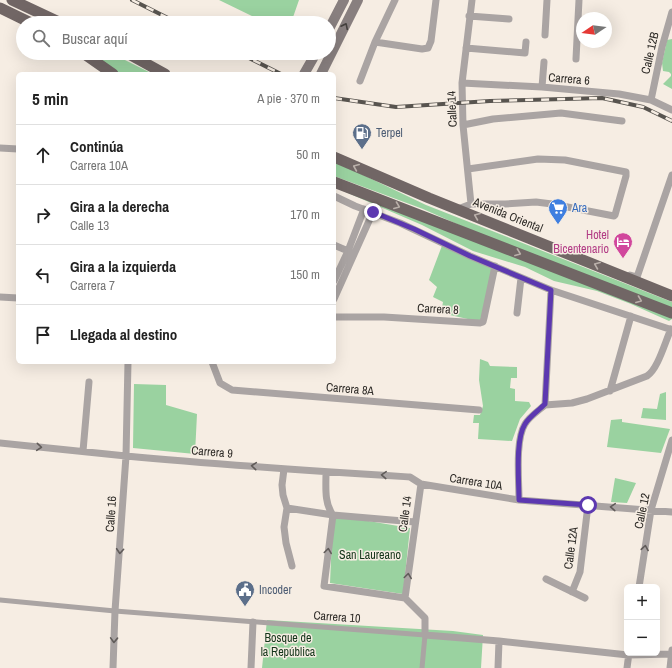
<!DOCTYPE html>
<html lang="es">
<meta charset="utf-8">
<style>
:root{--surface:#fff;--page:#f2f2f2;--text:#222;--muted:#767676;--line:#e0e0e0}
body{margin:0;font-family:"Archivo Narrow",sans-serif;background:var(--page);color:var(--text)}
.controls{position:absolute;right:12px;bottom:12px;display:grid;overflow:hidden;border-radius:6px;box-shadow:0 4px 16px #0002}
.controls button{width:36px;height:36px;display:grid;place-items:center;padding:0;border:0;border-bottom:1px solid var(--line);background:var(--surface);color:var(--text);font:20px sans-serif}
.compass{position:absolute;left:576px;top:12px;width:36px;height:36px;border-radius:50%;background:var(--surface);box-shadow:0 4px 16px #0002;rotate:257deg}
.stop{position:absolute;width:12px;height:12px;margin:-9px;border:3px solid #5c38b0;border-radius:50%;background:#fff}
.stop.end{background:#5c38b0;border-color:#fff;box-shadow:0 1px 4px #0008}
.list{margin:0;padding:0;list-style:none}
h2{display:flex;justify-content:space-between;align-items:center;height:52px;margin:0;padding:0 16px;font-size:17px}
h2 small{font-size:13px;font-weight:400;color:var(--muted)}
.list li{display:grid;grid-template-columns:26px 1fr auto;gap:12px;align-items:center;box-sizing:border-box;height:60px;padding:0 16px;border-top:1px solid var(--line)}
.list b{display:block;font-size:15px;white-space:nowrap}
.list p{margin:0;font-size:13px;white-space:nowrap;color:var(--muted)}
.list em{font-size:13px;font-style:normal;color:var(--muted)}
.icon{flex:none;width:22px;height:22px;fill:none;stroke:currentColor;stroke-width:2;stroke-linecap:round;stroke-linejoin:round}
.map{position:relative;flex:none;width:672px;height:668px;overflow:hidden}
.search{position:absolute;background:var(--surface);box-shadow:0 4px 16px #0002;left:16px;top:16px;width:320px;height:44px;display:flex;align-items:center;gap:10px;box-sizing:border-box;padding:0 14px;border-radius:22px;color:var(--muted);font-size:15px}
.panel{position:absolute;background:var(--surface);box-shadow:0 4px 16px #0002;left:16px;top:72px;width:320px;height:292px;border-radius:6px}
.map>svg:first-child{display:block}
.green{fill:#9ad2a0}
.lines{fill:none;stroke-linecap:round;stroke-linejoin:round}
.pedestrian{stroke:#aaa4a3;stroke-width:5}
.minor{stroke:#aaa4a3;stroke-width:7}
.secondary{stroke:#887f7f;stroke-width:10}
.primary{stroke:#716665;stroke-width:11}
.rail-casing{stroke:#58544f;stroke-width:4}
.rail{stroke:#f6ede3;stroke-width:2.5;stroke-dasharray:8;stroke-linecap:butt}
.oneway{stroke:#44403d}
.oneway2{stroke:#bab0aa}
.oneway3{stroke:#605b59}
.route{stroke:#5c38b0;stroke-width:5}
.labels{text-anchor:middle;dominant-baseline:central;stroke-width:3;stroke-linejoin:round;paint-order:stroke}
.street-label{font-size:12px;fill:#2e2b27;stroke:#f6ede3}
.service-label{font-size:12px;fill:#4e5e75;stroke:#f6ede3;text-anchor:start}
.shop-label{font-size:12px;fill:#366cbe;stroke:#f6ede3;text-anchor:start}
.hotel-label{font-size:12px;fill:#b23c85;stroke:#f6ede3;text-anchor:end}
.park-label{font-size:12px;fill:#133419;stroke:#f6ede3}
</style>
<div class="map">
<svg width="672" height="668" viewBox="0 0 672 668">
<rect width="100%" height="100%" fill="#f6ede3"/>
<path class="green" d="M219,0H299L291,23H266Z
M672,39V89L663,84L671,76V74L669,72L663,71L662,63L667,40Z
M89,53H111L153,74H119Z
M334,161L426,205L672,302V308L475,232L423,209L334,176Z
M334,187L672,315V319L669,321L631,304L597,291L554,281L525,267L473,251L422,225Z
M443,243L494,266L481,322L441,313L443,302L433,297L437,287L429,280Z
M480,359L488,362L490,366L517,367V378H511L510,388L515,389V401L529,402L531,406L520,419L512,441L478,439L479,423H473L474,415H480L483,406L479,380Z
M134,384L166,385V405L197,414L195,454L133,448Z
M666,392V420L641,418L643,408L657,409L660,394Z
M622,419V422L670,429L661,453L607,447L611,420Z
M615,478L636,483L627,503L611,502Z
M333,515L410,528L403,594L330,583Z
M267,620L453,631L483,635L481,668H262Z"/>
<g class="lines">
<path class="pedestrian" d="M0,600L115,611L425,635L422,668"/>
<path class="minor" d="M469,16L509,19
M545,35L547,0
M375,42L395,0
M466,48L525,53L526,42
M576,59L579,0
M360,81L375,42L422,49L428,48L431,41L436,0
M462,83L542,87L619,94L651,100L672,110
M542,87L544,62
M651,100L662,47L672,12
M463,125L493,119L561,113L622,121
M0,148L18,149
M468,169L538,159L565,160L626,172V176L615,215L614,216L552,204L536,202L505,204H471
M334,196L355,206L400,223L470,256L551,290L672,330
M458,209L471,204L463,125L462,83L472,0
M334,245L348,251
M630,275L637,277L672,175
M334,281L348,251L364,209
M0,297L18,298
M334,299L373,212
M517,313L521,278
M334,317H384L480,323L483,322L484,318L495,266
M212,362L220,383L232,390L479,410
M610,391L631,316
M545,405L572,403L587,399L647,376C658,369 665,342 671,329
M0,443C42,447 84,452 126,456C221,465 316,471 410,477L421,484
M83,451L89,382
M284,469L282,485L283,495L287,508L284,527L286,543L292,566
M326,472C326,487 324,503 333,515L324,586L405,598
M421,484L405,598L425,618V635L499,641L628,655L672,654
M421,484L519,500L672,512
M519,500C519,480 515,440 525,424C529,417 538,411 545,405L551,290
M287,508L333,515L415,522
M546,579L585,598
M639,587L651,510L672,440
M572,592L580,572L588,505
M113,668L115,611L126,456L128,362
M251,668L253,622
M498,668L499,641
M627,668L629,653
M670,668L672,650"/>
<path class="secondary" d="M329,29L344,0
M304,74L316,53
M321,74L358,0"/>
<path class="primary" d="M12,0L61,23
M0,8L31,23
M83,53L113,74
M127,53L165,74
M334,157L429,198L672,296
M334,182L672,313"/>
<g class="rail-casing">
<path id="rail" d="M132,0L178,23
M239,53L281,74
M334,98L396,107L490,101L602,98L643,107L672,121"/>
</g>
<use href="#rail" class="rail"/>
</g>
<defs><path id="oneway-chevron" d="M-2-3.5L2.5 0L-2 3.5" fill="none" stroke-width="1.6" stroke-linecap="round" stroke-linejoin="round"/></defs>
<use class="oneway" href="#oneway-chevron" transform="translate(345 26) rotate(-64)"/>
<g class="oneway2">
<use href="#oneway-chevron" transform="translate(356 167) rotate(-157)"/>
<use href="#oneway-chevron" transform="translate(397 206) rotate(21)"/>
<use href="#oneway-chevron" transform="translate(477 216) rotate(-158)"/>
<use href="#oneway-chevron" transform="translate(518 253) rotate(21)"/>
<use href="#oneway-chevron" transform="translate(597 265) rotate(-158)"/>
<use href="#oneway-chevron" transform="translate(639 300) rotate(21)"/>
</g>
<g class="oneway3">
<use href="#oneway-chevron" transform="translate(39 447) rotate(5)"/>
<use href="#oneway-chevron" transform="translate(254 466) rotate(-175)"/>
<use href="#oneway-chevron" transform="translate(384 475) rotate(-177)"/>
<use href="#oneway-chevron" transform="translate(613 507) rotate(-176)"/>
<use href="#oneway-chevron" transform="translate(645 548) rotate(-81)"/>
<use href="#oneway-chevron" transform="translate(120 551) rotate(94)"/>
<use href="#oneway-chevron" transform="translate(328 551) rotate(-82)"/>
<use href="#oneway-chevron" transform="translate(408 576) rotate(-82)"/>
<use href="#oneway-chevron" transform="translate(114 640) rotate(92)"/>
</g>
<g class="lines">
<path class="route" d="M373,212L414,229L470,256L551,290L545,404C538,411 529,417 525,424C515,440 519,480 519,500L588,505"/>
</g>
<defs>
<g id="fuel-pin" transform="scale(1)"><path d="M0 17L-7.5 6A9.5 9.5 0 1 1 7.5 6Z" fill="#5c6f8a" stroke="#f6ede3"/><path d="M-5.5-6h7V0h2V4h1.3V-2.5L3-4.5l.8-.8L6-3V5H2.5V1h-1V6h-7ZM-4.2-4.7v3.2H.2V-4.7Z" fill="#fff"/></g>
<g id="supermarket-pin" transform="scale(1)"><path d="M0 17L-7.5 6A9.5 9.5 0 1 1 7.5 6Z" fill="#3f7fe0" stroke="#f6ede3"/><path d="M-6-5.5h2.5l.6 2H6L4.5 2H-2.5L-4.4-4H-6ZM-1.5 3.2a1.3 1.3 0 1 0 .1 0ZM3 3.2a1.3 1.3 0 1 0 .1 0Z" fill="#fff"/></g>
<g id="hotel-pin" transform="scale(1)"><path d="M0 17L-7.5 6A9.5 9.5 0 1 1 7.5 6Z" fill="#d1479c" stroke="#f6ede3"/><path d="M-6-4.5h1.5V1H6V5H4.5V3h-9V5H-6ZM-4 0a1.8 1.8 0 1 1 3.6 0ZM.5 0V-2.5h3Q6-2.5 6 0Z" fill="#fff"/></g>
<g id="civic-pin" transform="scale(1)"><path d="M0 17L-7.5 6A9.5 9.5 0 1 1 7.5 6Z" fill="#5c6f8a" stroke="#f6ede3"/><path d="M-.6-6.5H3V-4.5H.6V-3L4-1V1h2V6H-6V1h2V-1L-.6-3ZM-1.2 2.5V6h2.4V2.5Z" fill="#fff"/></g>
</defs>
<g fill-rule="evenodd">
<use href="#fuel-pin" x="362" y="133"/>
<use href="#supermarket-pin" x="558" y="208"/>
<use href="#hotel-pin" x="623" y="242"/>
<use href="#civic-pin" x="245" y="590"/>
</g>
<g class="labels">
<g class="street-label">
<text transform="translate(650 53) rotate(-77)">Calle 12B</text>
<text transform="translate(569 79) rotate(5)">Carrera 6</text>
<text transform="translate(452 109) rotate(-92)">Calle 14</text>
<text transform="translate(508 215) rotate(22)">Avenida Oriental</text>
<text transform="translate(438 309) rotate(3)">Carrera 8</text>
<text transform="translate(350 389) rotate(5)">Carrera 8A</text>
<text transform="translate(212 452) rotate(5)">Carrera 9</text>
<text transform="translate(476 482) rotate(9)">Carrera 10A</text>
<text transform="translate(642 511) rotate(-78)">Calle 12</text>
<text transform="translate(111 514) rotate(-86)">Calle 16</text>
<text transform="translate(405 514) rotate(-82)">Calle 14</text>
<text transform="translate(571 548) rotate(-82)">Calle 12A</text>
<text transform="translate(337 617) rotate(4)">Carrera 10</text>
</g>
<g class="service-label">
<text x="376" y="133">Terpel</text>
<text x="259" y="590">Incoder</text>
</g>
<g class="shop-label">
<text x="572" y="208">Ara</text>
</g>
<g class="hotel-label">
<text x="609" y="235">Hotel<tspan x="609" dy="14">Bicentenario</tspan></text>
</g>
<g class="park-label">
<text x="370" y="555">San Laureano</text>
<text x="288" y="638">Bosque de<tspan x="288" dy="14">la República</tspan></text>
</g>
</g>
</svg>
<div class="controls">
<button>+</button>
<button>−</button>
</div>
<svg class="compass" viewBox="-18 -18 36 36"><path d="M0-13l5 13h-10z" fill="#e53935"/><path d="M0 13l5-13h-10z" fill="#767676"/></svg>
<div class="stop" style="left:588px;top:505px"></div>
<div class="stop end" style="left:373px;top:212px"></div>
<div class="search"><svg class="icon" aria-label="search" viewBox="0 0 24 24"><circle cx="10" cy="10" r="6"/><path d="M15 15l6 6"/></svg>Buscar aquí</div>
<section class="panel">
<h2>5 min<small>A pie · 370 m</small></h2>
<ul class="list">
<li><svg class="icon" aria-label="ahead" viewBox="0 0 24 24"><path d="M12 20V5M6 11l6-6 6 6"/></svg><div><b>Continúa</b><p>Carrera 10A</p></div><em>50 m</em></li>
<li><svg class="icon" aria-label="right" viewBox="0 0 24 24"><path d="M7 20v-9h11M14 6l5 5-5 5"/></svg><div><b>Gira a la derecha</b><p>Calle 13</p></div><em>170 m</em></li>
<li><svg class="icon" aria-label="left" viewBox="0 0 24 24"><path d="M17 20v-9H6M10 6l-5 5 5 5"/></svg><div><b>Gira a la izquierda</b><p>Carrera 7</p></div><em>150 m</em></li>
<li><svg class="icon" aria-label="arrive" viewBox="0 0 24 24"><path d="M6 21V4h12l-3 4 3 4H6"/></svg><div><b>Llegada al destino</b></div></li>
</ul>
</section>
</div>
